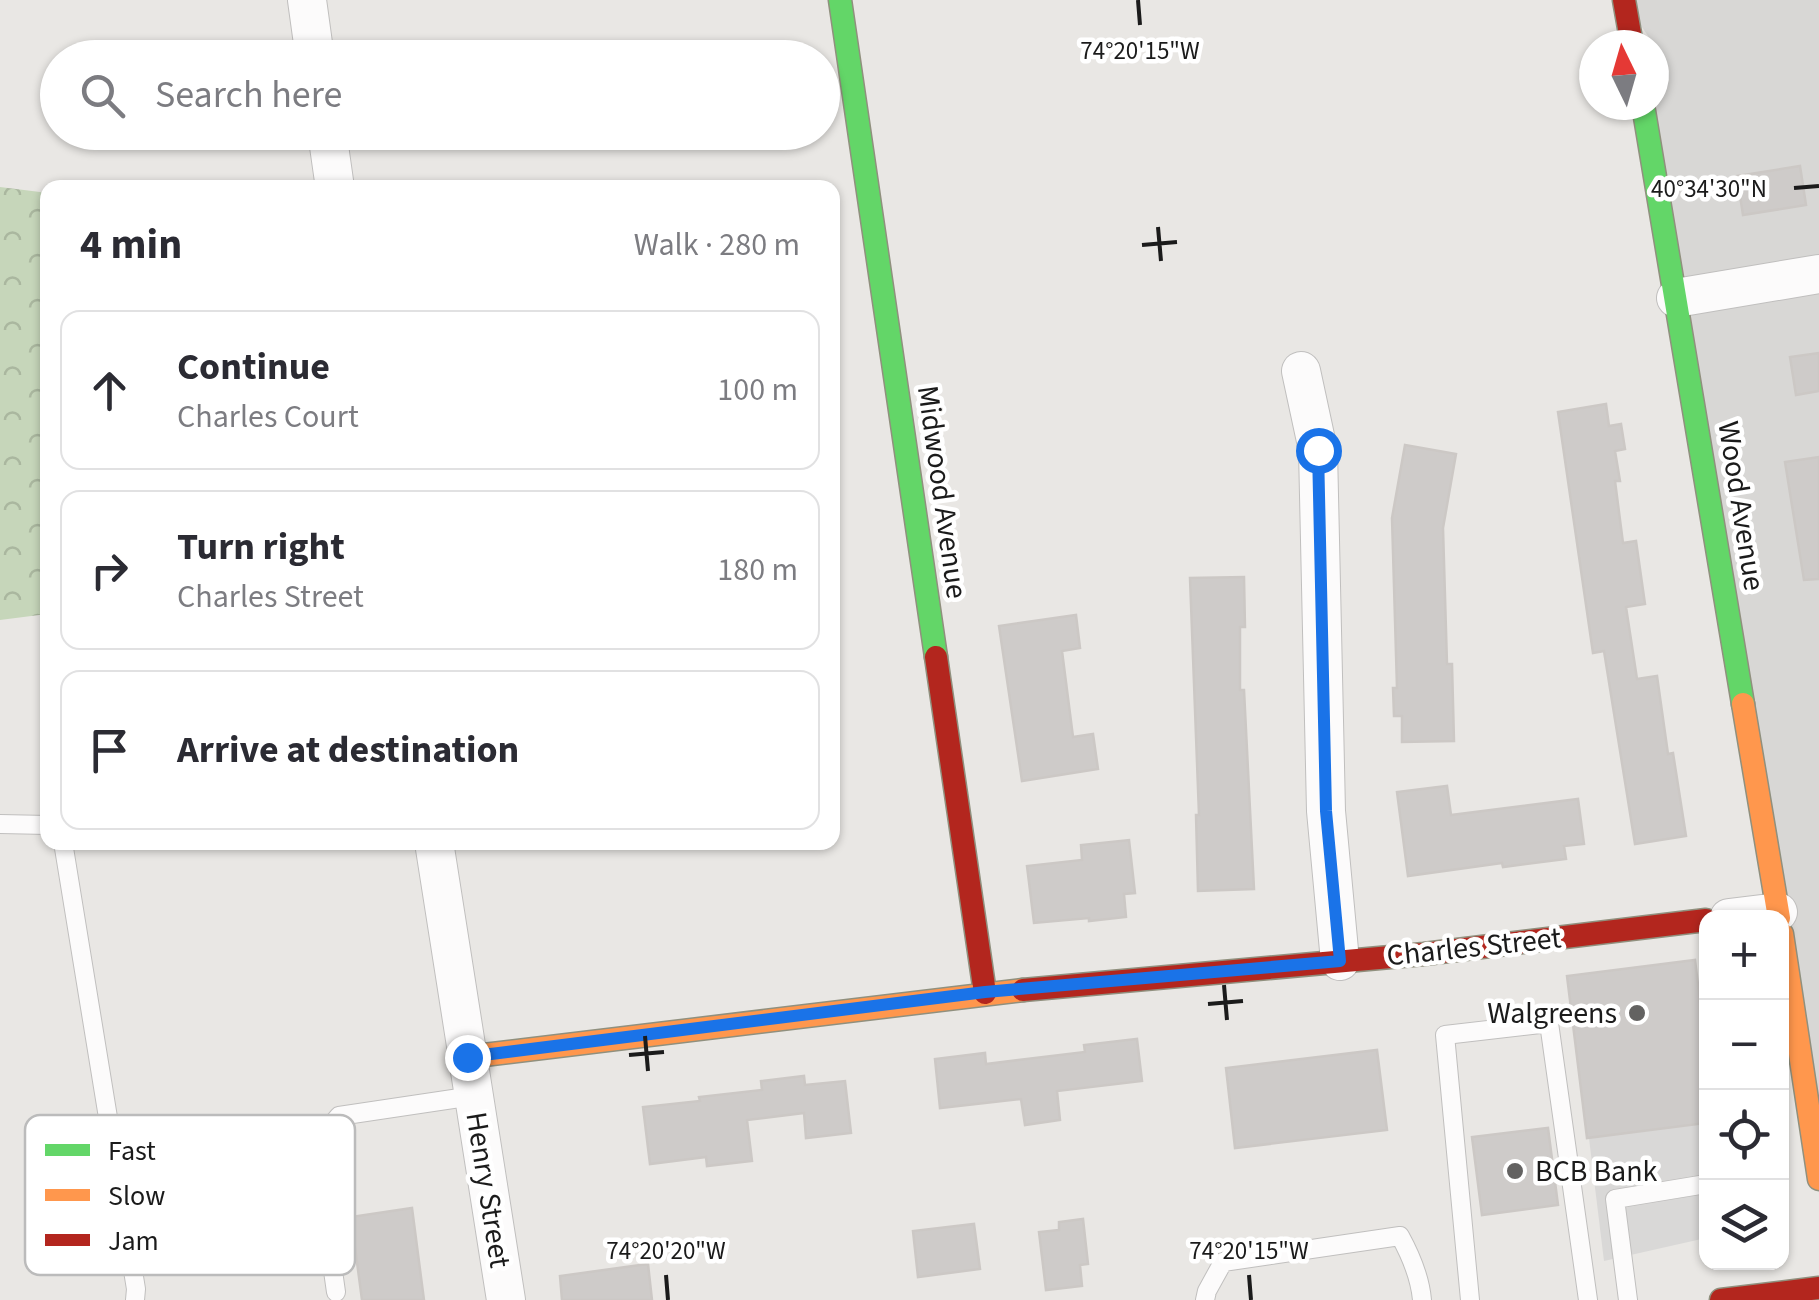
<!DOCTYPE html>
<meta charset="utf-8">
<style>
:root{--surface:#fff;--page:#f2f2f3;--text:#2b2b33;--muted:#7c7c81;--line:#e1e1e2}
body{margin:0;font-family:"Source Sans 3",sans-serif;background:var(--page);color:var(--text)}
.controls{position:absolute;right:30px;bottom:30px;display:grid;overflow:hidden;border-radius:20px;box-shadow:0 2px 8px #0004}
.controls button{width:90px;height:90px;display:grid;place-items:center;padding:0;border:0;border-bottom:2px solid var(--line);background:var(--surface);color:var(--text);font:50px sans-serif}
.compass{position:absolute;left:1579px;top:30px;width:90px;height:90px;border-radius:50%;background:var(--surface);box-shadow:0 2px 8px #0004;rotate:355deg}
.stop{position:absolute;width:30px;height:30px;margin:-22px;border:8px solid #1a73e8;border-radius:50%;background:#fff}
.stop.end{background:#1a73e8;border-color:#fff;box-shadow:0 2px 10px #0008}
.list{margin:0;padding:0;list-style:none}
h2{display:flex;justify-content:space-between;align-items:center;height:130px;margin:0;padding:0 40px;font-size:42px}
h2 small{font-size:32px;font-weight:400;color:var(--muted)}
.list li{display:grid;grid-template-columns:65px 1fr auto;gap:30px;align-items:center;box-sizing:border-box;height:160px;margin:0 20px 20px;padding:0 20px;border:2px solid var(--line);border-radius:20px}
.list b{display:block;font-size:38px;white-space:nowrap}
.list p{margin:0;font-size:32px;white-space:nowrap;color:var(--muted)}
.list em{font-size:32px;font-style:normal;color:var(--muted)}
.icon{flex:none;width:55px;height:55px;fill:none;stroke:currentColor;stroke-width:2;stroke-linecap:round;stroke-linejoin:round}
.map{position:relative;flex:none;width:1819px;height:1300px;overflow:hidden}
.search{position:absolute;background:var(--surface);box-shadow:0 2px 8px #0004;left:40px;top:40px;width:800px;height:110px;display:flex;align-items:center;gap:25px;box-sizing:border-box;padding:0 35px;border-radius:55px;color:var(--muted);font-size:38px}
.panel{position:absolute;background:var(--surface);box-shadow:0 2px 8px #0004;left:40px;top:180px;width:800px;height:670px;border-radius:20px}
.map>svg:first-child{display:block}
.residential{fill:#d8d7d5}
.forest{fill:url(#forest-crowns)}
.parking{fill:#d9d8d7}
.building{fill:#cecbc9;stroke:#ccc8c5;stroke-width:2.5}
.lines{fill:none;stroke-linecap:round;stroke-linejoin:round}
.lane-casing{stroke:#c0bfbe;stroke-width:20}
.street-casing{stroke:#c0bfbe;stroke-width:40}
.fast-casing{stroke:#90907e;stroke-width:25}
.slow-casing{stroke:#90907e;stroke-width:25}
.jam-casing{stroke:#90907e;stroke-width:25}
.lane{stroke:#fcfbfb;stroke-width:18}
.street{stroke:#fcfbfb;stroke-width:38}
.fast{stroke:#63d668;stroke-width:22}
.slow{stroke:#ff974d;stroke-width:22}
.jam{stroke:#b3261e;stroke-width:22}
.route{stroke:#1a73e8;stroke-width:12}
.ticks{fill:none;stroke:#1b1b1b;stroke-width:4}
.poi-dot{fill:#636261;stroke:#fff;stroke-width:4}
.labels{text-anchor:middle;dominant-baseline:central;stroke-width:9;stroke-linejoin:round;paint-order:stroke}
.street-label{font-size:30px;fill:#1b1b1b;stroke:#fff}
.poi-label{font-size:30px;fill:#1b1b1b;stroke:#fff;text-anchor:end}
.key{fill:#fff;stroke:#bbb;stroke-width:2.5}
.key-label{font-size:28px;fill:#1b1b1b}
.ticks-label{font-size:25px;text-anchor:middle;fill:#1b1b1b;stroke:#fff;stroke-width:9;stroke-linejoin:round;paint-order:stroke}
</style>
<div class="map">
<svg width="1819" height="1300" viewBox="0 0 1819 1300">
<defs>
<pattern id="forest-crowns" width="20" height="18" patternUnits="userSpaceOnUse" patternTransform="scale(2.5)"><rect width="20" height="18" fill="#c6d6ba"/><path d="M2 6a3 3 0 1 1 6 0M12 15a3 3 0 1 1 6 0" fill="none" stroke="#aab79f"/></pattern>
</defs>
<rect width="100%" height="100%" fill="#e9e7e4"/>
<path class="residential" d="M1624,0H1819V1180L1654,105V45Z"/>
<path class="forest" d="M0,187L48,193L47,614L0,620Z"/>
<path class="parking" d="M1706,985V1238L1604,1261L1573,1007Z"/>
<path class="building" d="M1800,166L1806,205L1743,215L1737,176Z
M1819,353V391L1796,395L1790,357Z
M1606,404L1609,426L1621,424L1625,449L1615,451L1620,481H1615L1623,543L1636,541L1645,604L1626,607L1637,679L1657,676L1668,754L1673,753L1686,836L1635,844L1604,651L1593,653L1558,412Z
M1405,445L1456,454L1443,528L1447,664H1452L1454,741L1402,742V716H1394L1393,688H1397L1392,518Z
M1819,457V579L1804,580L1785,462Z
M1244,577L1245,627H1240V690H1244L1254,889L1198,891L1196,815H1199L1190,578Z
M1076,615L1080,648L1062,651L1073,737L1093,734L1098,769L1022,781L999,626Z
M1447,786L1451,815L1578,799L1584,844L1564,846L1566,859L1503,867L1502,863L1408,876L1397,792Z
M1129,840L1135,893L1124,894L1126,917L1089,921V918L1034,923L1027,866L1082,860L1081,845Z
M1695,960L1706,1050V1123L1587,1138L1567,976Z
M1137,1039L1142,1081L1057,1091L1060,1120L1025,1125L1021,1099L940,1108L935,1059L985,1053L986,1064L1085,1052L1084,1045Z
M1377,1050L1387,1130L1235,1148L1226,1068Z
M804,1076L805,1085L845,1081L851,1133L806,1138L804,1113L747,1120L752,1161L707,1166L706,1157L650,1164L643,1107L700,1101L699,1097L762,1090L761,1081Z
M1548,1128L1558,1205L1482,1215L1472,1137Z
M412,1208L424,1300H362L351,1217Z
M1083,1219L1088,1264L1080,1265L1082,1286L1046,1290L1039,1232L1059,1230V1222Z
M974,1224L980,1269L918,1277L913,1231Z
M648,1264L652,1300H562L560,1276Z"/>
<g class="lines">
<g class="lane-casing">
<path id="lane" d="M0,824L48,825
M63,842L136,1289L135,1300
M336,1292L315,1144L339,1116L473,1096
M1205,1300L1207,1291L1223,1262L1400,1236C1411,1256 1420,1277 1422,1300
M1470,1300L1445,1035L1549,1023L1588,1300
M1628,1300L1615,1199L1706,1184"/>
</g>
<g class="street-casing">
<path id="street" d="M307,0L315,58
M327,132L335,188
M1676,298L1819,274
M1301,371L1318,450L1326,811L1340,961
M434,842L506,1300
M1729,918L1778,912"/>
</g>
<g class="fast-casing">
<path id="fast" d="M840,0L936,657
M1643,105L1743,704"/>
</g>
<g class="slow-casing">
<path id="slow" d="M1743,704L1779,918
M1782,934L1819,1179
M467,1057L1023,990"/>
</g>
<g class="jam-casing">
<path id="jam" d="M1624,0L1632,45
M936,657L985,993
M1023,990L1424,954L1706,920
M1721,1300L1819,1288"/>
</g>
<use href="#lane" class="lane"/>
<use href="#street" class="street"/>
<use href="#fast" class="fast"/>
<use href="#slow" class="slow"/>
<use href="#jam" class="jam"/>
</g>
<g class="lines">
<path class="route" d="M467,1057L985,992L1340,961L1326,811L1318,450"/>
</g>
<path class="ticks" d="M1138,0L1140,25M1794,188L1819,186M1158,227L1161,261M1142,245L1177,242M1224,985L1227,1020M1208,1004L1243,1001M645,1036L648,1071M629,1055L664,1052M666,1275L668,1300M1249,1275L1251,1300"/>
<g class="poi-dot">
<circle cx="1637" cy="1013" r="10"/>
<circle cx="1515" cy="1171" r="10"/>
</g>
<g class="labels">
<g class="street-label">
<text transform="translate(942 492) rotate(82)">Midwood Avenue</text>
<text transform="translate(1741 506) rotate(81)">Wood Avenue</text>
<text transform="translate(1474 947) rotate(-6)">Charles Street</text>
<text transform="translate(488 1190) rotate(81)">Henry Street</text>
</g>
<g class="poi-label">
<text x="1617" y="1013">Walgreens</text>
<text x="1535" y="1171" text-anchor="start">BCB Bank</text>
</g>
</g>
<rect x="25" y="1115" width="330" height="160" rx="15" class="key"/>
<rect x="45" y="1144" width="45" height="12" fill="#63d668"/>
<rect x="45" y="1189" width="45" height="12" fill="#ff974d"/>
<rect x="45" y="1234" width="45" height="12" fill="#b3261e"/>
<g class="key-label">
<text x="108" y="1160">Fast</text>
<text x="108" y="1205">Slow</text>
<text x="108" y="1250">Jam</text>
</g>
<g class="ticks-label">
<text x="1140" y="59">74°20'15"W</text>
<text x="1709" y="197">40°34'30"N</text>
<text x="666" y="1259">74°20'20"W</text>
<text x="1249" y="1259">74°20'15"W</text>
</g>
</svg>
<div class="controls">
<button>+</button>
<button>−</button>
<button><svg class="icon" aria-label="locate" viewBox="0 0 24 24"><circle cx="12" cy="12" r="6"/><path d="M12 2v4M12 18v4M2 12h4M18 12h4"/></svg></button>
<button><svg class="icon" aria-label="layers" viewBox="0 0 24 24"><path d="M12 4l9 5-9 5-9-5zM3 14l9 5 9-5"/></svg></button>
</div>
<svg class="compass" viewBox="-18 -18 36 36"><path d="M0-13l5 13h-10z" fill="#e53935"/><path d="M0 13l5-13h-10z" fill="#7c7c81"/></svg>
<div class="stop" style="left:1318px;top:450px"></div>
<div class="stop end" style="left:467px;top:1057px"></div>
<div class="search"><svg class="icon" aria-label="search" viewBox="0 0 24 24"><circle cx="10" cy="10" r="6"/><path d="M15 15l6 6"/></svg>Search here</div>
<section class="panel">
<h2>4 min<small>Walk · 280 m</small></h2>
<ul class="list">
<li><svg class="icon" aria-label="ahead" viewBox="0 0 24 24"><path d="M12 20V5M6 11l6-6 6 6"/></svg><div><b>Continue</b><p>Charles Court</p></div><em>100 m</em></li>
<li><svg class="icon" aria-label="right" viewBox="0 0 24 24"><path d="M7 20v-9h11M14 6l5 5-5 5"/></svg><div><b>Turn right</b><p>Charles Street</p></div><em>180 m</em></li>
<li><svg class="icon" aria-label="arrive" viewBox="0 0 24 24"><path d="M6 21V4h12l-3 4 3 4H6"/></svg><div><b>Arrive at destination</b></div></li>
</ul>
</section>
</div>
